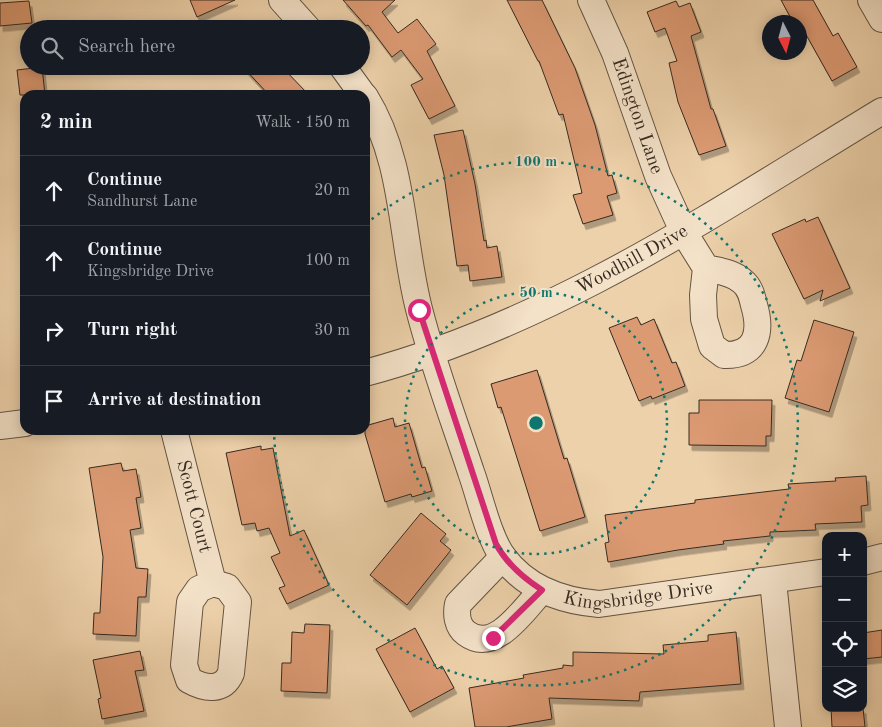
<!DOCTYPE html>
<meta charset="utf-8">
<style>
:root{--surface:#171b24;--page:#242831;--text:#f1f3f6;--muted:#9ea1a6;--line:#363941}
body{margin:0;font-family:"Old Standard TT",serif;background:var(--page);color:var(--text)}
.controls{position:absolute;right:15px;bottom:15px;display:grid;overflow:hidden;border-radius:10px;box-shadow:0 2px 12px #0003}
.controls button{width:45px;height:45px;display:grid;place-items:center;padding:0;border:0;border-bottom:1px solid var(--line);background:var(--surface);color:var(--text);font:25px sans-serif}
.compass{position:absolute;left:762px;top:15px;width:45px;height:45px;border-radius:50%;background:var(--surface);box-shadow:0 2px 12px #0003;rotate:174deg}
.stop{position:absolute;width:15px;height:15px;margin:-11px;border:4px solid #db2777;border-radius:50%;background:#fff}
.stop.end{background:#db2777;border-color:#fff;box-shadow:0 1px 5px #0008}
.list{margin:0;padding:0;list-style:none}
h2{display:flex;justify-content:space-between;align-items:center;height:65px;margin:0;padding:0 20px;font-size:21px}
h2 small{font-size:16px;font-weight:400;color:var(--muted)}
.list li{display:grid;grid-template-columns:32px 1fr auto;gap:15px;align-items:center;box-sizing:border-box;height:70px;padding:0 20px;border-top:1px solid var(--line)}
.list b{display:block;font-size:19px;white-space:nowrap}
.list p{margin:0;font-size:16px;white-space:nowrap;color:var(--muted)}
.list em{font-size:16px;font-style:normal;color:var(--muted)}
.icon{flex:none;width:28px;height:28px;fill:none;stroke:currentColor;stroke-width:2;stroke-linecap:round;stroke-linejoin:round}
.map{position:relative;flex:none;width:882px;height:727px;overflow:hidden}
.search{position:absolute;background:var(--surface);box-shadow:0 2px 12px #0003;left:20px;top:20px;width:350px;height:55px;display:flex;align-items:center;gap:12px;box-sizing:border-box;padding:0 18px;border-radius:28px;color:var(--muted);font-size:19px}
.panel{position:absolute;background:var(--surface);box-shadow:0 2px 12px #0003;left:20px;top:90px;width:350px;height:345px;border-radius:15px}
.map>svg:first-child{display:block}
.building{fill:#dc9a73;stroke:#362a21;filter:url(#shadow)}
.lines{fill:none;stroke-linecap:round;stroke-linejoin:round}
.minor-casing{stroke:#645443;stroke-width:28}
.minor{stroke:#f3e1c8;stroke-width:26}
.route{stroke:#db2777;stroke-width:6}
.ring{fill:none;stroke:#0f766e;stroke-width:2.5;stroke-dasharray:2.5 5}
.labels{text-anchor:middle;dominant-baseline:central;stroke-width:4;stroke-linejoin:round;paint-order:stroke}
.street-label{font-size:19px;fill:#362a21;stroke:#f3e1c8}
.centre{fill:#0f766e;stroke:#f3e1c8;stroke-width:2.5}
.ring-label{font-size:15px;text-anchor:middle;font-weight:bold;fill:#0f766e;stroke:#f3e1c8;stroke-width:4;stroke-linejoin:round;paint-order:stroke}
</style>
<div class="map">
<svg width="882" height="727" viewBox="0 0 882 727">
<defs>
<filter id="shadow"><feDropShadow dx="3" dy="5.5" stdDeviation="0" flood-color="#0004"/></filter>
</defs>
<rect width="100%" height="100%" fill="#edd1aa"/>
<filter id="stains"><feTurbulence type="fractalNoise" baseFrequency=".004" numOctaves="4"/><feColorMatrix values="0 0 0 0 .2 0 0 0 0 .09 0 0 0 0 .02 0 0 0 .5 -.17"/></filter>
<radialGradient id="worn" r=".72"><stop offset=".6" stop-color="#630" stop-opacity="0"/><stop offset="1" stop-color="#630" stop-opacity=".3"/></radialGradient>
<path class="building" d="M190,0H235L197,17Z
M343,0H395L382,12L398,33L417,19L436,44L427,51L455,106L429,119L411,85L423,79L401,50L392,57L368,25L366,26Z
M507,0H542L575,68L595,125L608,176L612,175L617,193L607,196L613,215L583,224L573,195L582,193L563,114L559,115L539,61H538Z
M781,0H813L833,36L838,33L857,67L832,81L804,31L800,34V22H793Z
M29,1L32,23L0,26V3Z
M676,1L679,7L690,3L701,32L691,36L711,109H713L726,146L699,155L678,102L669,63L677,61L665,28L655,32L647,12Z
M242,66H281L309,95H269Z
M42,67L45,95H20L17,70Z
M463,130L475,184L484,241L486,240L487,248L497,246L502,277L470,281L468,265L457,266L444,175L434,135Z
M818,217L850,288L820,301L823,290L804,299L772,234L805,219L806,222Z
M637,317L641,325L654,319L672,363L676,362L685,386L652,399L651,396L639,401L609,328Z
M814,320L854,332L829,412L785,398L797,360L801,361Z
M537,370L564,459L567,458L585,517L540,531L501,407L498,408L491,384Z
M699,400H772L771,436H766V446L689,445V413H699Z
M393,418L395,427L409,423L422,468L425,467L432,491L412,497L411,494L385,502L365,434V426Z
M261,446V450L273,448L290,536L304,530L329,585L287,604L279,588L285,586L271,557L280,553L269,528L257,531L255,523L242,525L226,453Z
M121,463L123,471L136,469L141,497L136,498L141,528L130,530L136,568L148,569L146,597H138L136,636L93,634L94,613H100L103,557L89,468Z
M866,476L868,505L861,506L862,522L815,524L816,530L770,532V536L723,541L724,544L678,550L608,562L605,543L609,542L605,515L695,503V500L789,489L788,484L836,481L835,478Z
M421,513L446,534L440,541L451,550L407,605L370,575Z
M305,624L330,625L327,693L281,691L282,663H291L292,632L304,633Z
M415,628L437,669L442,666L454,688L410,712L376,649Z
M882,630V657L863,659V633Z
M736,632L741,684L640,692L639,701L549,698L552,719L506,727H475L469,688L524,678L523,675L563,668V665L573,666V652L664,654L663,645L708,641V635Z
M140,651L144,670L135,671L144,711L102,719L98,699L101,698L93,660Z
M831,708H863L865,727H832Z"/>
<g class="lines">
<g class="minor-casing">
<g id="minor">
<path d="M282,0L308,29"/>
<path id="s1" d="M591,0L615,53L658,176L683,231L706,268L703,295L704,319L712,346L724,355C757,356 762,332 754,305C752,296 750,287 742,281C732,272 718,271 706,268"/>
<path d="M871,0L882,19"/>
<path d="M342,66L363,95"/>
<path id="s2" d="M365,97C405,161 401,239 419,309C433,364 453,418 471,472C480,497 488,536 503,557C526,588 562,601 599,604L826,572"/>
<path id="s3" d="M365,373C553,323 717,211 882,111"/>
<path d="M0,426L25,423"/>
<path id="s4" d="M174,430L213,583"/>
<path d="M503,557L458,604C456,614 457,626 466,633C495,655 524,609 542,590"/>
<path d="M863,562L882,557"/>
<path d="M773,581L788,727"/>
<path d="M213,583L227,587L238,602L231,673C223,692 205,689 189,680L184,665L190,602L199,589Z"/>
</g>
</g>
<use href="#minor" class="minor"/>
</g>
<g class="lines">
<path class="route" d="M419,310L496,544C507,564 523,578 542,590L493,638"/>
</g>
<g class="ring">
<circle cx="536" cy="423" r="131"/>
<path d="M366 224A262 262 0 1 1 274 432"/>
</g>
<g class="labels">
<g class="street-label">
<text stroke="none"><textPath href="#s1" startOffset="125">Edington Lane</textPath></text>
<text stroke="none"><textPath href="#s3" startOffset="291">Woodhill Drive</textPath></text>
<text stroke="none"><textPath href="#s4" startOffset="79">Scott Court</textPath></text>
<text stroke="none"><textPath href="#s2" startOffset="632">Kingsbridge Drive</textPath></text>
</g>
</g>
<circle cx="536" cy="423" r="8" class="centre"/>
<g class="ring-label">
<text x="536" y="166">100 m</text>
<text x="536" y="297">50 m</text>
</g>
<rect width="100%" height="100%" filter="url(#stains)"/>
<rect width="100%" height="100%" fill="url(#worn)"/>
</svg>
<div class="controls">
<button>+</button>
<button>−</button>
<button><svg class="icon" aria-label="locate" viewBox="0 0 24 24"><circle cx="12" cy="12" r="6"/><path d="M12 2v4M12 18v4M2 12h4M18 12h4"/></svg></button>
<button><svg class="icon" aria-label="layers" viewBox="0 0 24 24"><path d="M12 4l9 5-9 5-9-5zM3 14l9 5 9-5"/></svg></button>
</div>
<svg class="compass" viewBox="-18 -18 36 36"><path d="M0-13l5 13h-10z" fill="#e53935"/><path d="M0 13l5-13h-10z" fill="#9ea1a6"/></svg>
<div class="stop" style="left:419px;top:310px"></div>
<div class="stop end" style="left:493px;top:638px"></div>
<div class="search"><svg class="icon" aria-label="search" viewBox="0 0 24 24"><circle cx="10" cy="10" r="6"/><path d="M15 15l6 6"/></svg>Search here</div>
<section class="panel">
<h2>2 min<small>Walk · 150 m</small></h2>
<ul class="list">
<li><svg class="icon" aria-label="ahead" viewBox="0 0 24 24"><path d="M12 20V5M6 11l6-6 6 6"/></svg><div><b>Continue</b><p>Sandhurst Lane</p></div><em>20 m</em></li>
<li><svg class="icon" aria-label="ahead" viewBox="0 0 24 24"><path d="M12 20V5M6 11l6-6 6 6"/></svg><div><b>Continue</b><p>Kingsbridge Drive</p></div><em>100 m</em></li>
<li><svg class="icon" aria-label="right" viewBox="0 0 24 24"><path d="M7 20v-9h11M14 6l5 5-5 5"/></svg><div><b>Turn right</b></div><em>30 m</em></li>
<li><svg class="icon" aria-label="arrive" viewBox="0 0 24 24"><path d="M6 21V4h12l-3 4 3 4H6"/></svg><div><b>Arrive at destination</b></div></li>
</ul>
</section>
</div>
